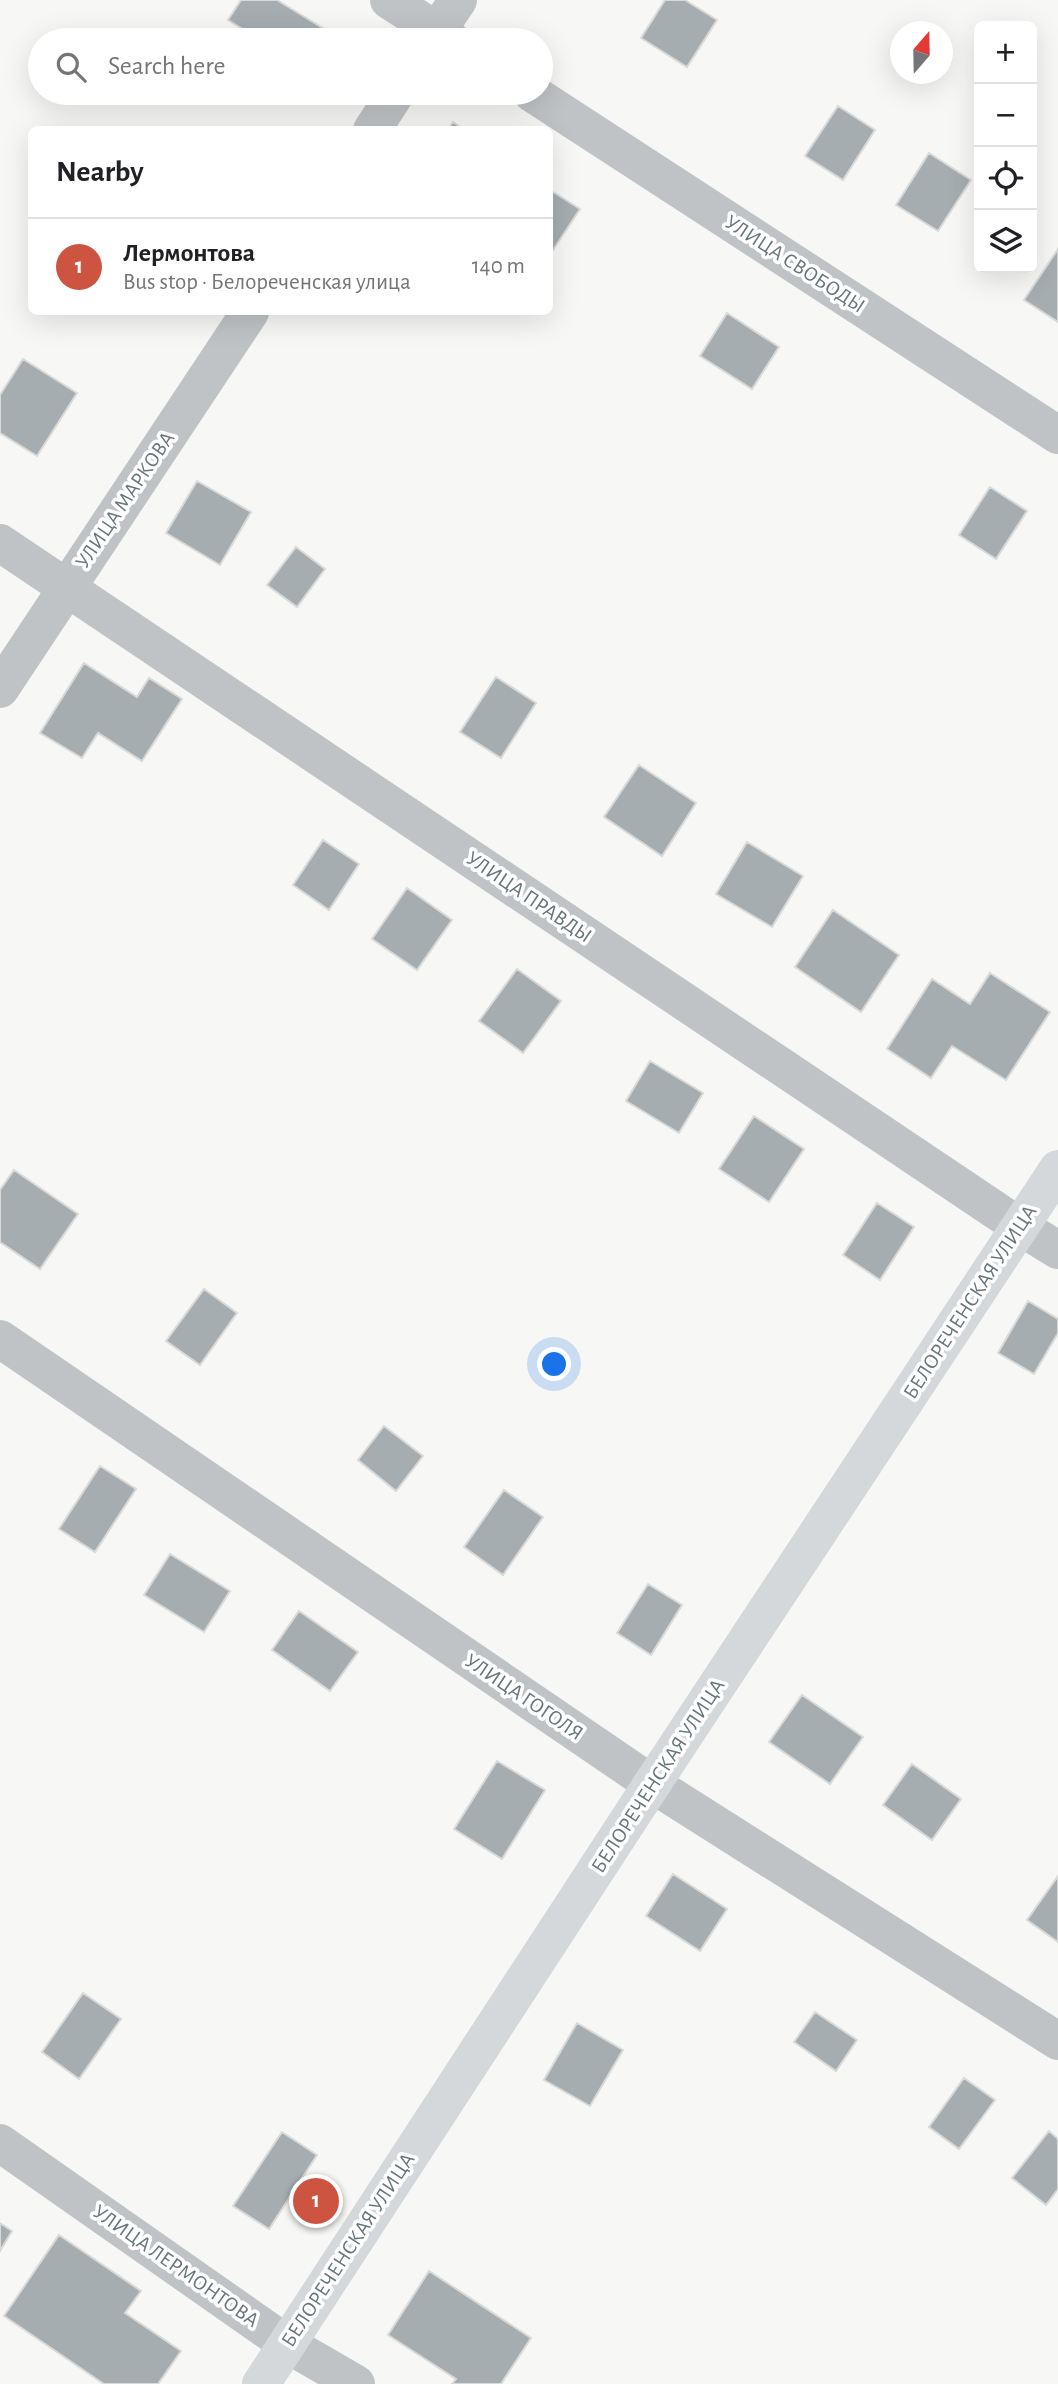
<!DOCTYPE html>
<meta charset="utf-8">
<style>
:root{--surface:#fff;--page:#f6f6f6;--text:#202124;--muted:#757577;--line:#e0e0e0;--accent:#cd5440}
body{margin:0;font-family:"Alegreya Sans",sans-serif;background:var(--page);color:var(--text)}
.controls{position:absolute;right:21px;top:21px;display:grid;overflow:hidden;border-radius:10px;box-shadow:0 7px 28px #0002}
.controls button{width:63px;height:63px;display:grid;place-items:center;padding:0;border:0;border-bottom:2px solid var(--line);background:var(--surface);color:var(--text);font:35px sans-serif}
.compass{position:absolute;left:890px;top:21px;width:63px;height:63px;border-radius:50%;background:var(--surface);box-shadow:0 7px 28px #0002;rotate:20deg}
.you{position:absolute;left:555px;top:1365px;width:24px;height:24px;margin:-18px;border:5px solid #fff;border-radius:50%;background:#1a73e8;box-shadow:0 0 0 10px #1a73e833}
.badge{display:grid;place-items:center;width:46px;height:46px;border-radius:50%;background:var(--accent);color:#fff;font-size:23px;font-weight:700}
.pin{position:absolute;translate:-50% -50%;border:4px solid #fff;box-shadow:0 2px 7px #0006}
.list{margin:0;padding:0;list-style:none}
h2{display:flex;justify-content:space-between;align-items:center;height:91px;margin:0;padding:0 28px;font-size:30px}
h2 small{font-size:23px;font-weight:400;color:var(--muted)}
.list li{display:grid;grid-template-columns:46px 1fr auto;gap:21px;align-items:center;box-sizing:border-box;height:98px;padding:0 28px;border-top:2px solid var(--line)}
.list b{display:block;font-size:26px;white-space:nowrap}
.list p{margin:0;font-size:23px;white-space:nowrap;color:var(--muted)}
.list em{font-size:23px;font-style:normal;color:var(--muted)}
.icon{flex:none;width:38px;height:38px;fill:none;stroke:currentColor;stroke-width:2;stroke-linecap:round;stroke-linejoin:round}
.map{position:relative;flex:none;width:1058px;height:2384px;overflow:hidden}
.search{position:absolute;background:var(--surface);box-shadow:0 7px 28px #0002;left:28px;top:28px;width:525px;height:77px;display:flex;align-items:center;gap:18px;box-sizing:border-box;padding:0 24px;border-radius:38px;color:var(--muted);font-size:26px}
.panel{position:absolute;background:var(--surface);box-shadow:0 7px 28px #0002;left:28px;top:126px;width:525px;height:189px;border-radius:10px}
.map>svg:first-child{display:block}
.building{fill:#a5adb1;stroke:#d9d9d8;stroke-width:2}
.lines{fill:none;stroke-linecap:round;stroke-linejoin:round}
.street{stroke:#bfc3c6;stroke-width:38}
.secondary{stroke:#d4d8da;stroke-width:38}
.labels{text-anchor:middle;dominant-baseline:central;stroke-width:7;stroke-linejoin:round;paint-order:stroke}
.street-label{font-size:21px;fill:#66757c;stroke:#fff}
</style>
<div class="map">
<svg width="1058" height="2384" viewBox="0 0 1058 2384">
<rect width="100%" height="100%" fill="#f7f7f5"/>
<path class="building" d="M241,0H277L342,40H260L228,20Z
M665,0H685L717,20L687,67L641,38Z
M306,93H326L320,102Z
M838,106L875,130L843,180L805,156Z
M453,122L464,130H448Z
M929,153L971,180L938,231L896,205Z
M550,190L580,209L551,253L550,252Z
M1058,249V322L1024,300Z
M727,313L779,347L752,389L700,356Z
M23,359L77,393L37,456L0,433V395Z
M197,481L251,512L220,565L166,533Z
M990,487L1027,511L996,559L959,535Z
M296,547L325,569L297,607L267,585Z
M84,663L137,697L149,678L182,699L142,761L98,733L82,758L40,733Z
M496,677L536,703L501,758L460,732Z
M639,765L696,803L662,856L604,817Z
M323,840L359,864L329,910L293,885Z
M747,842L803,876L772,927L716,894Z
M407,888L452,920L417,970L372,939Z
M833,910L899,955L861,1012L795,967Z
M517,969L561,1001L523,1053L479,1021Z
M990,973L1050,1012L1006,1080L952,1046L931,1078L887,1049L932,979L970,1004Z
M650,1061L703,1093L679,1133L626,1101Z
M754,1116L804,1149L769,1202L719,1169Z
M14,1170L78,1214L40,1269L0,1242V1190Z
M877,1203L914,1227L880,1280L843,1255Z
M204,1289L237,1313L200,1365L166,1341Z
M1028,1301L1058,1319V1333L1034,1374L998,1353Z
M384,1426L423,1456L396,1491L358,1460Z
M100,1466L136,1489L95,1552L59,1529Z
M504,1490L543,1517L503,1575L464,1547Z
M170,1554L230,1591L204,1632L144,1595Z
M648,1584L682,1605L651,1655L617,1633Z
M299,1611L358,1652L330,1691L272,1650Z
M802,1695L863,1737L830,1784L769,1742Z
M497,1761L545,1790L502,1859L454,1829Z
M912,1764L961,1799L932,1840L883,1805Z
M673,1874L727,1909L700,1951L646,1916Z
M1058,1876V1942L1027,1920Z
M83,1993L121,2019L79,2079L42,2052Z
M815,2012L857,2040L836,2071L794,2042Z
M577,2023L623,2050L590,2106L544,2080Z
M964,2078L995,2100L959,2149L929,2127Z
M1049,2131L1058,2139V2189L1046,2205L1012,2178Z
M282,2132L317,2155L269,2229L233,2206Z
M0,2223L12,2231L0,2251Z
M59,2235L141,2291L125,2313L181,2351L158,2384H104L4,2316Z
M429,2271L531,2338L501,2384H452L456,2379L388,2335Z"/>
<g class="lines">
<path class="street" d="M389,0L451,40
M431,40L458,0
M532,93L1058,435
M372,130L396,93
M0,543L1019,1226L1058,1250
M0,689L250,312
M0,1339L652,1784L1058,2041
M0,2143L287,2344L356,2384"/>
<path class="secondary" d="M261,2384L652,1784L1058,1169"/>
</g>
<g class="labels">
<g class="street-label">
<text transform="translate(795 264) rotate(33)">УЛИЦА СВОБОДЫ</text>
<text transform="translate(125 500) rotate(-56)">УЛИЦА МАРКОВА</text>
<text transform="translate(529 897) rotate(34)">УЛИЦА ПРАВДЫ</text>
<text transform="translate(970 1302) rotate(-57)">БЕЛОРЕЧЕНСКАЯ УЛИЦА</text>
<text transform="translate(524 1697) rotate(34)">УЛИЦА ГОГОЛЯ</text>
<text transform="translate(658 1776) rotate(-57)">БЕЛОРЕЧЕНСКАЯ УЛИЦА</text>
<text transform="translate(348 2250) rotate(-57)">БЕЛОРЕЧЕНСКАЯ УЛИЦА</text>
<text transform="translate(176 2266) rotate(35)">УЛИЦА ЛЕРМОНТОВА</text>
</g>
</g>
</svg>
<div class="controls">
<button>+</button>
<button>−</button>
<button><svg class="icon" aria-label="locate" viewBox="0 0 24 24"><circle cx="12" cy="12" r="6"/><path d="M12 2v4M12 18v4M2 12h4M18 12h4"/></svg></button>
<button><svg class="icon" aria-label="layers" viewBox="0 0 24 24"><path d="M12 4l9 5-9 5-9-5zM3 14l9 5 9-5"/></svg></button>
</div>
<svg class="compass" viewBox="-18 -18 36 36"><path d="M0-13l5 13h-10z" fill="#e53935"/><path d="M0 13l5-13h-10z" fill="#757577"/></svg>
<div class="you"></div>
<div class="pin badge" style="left:316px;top:2201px">1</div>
<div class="search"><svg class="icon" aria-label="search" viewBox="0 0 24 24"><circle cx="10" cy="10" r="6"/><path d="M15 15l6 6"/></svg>Search here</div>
<section class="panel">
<h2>Nearby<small></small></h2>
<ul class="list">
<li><span class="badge">1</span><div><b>Лермонтова</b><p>Bus stop · Белореченская улица</p></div><em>140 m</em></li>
</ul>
</section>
</div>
